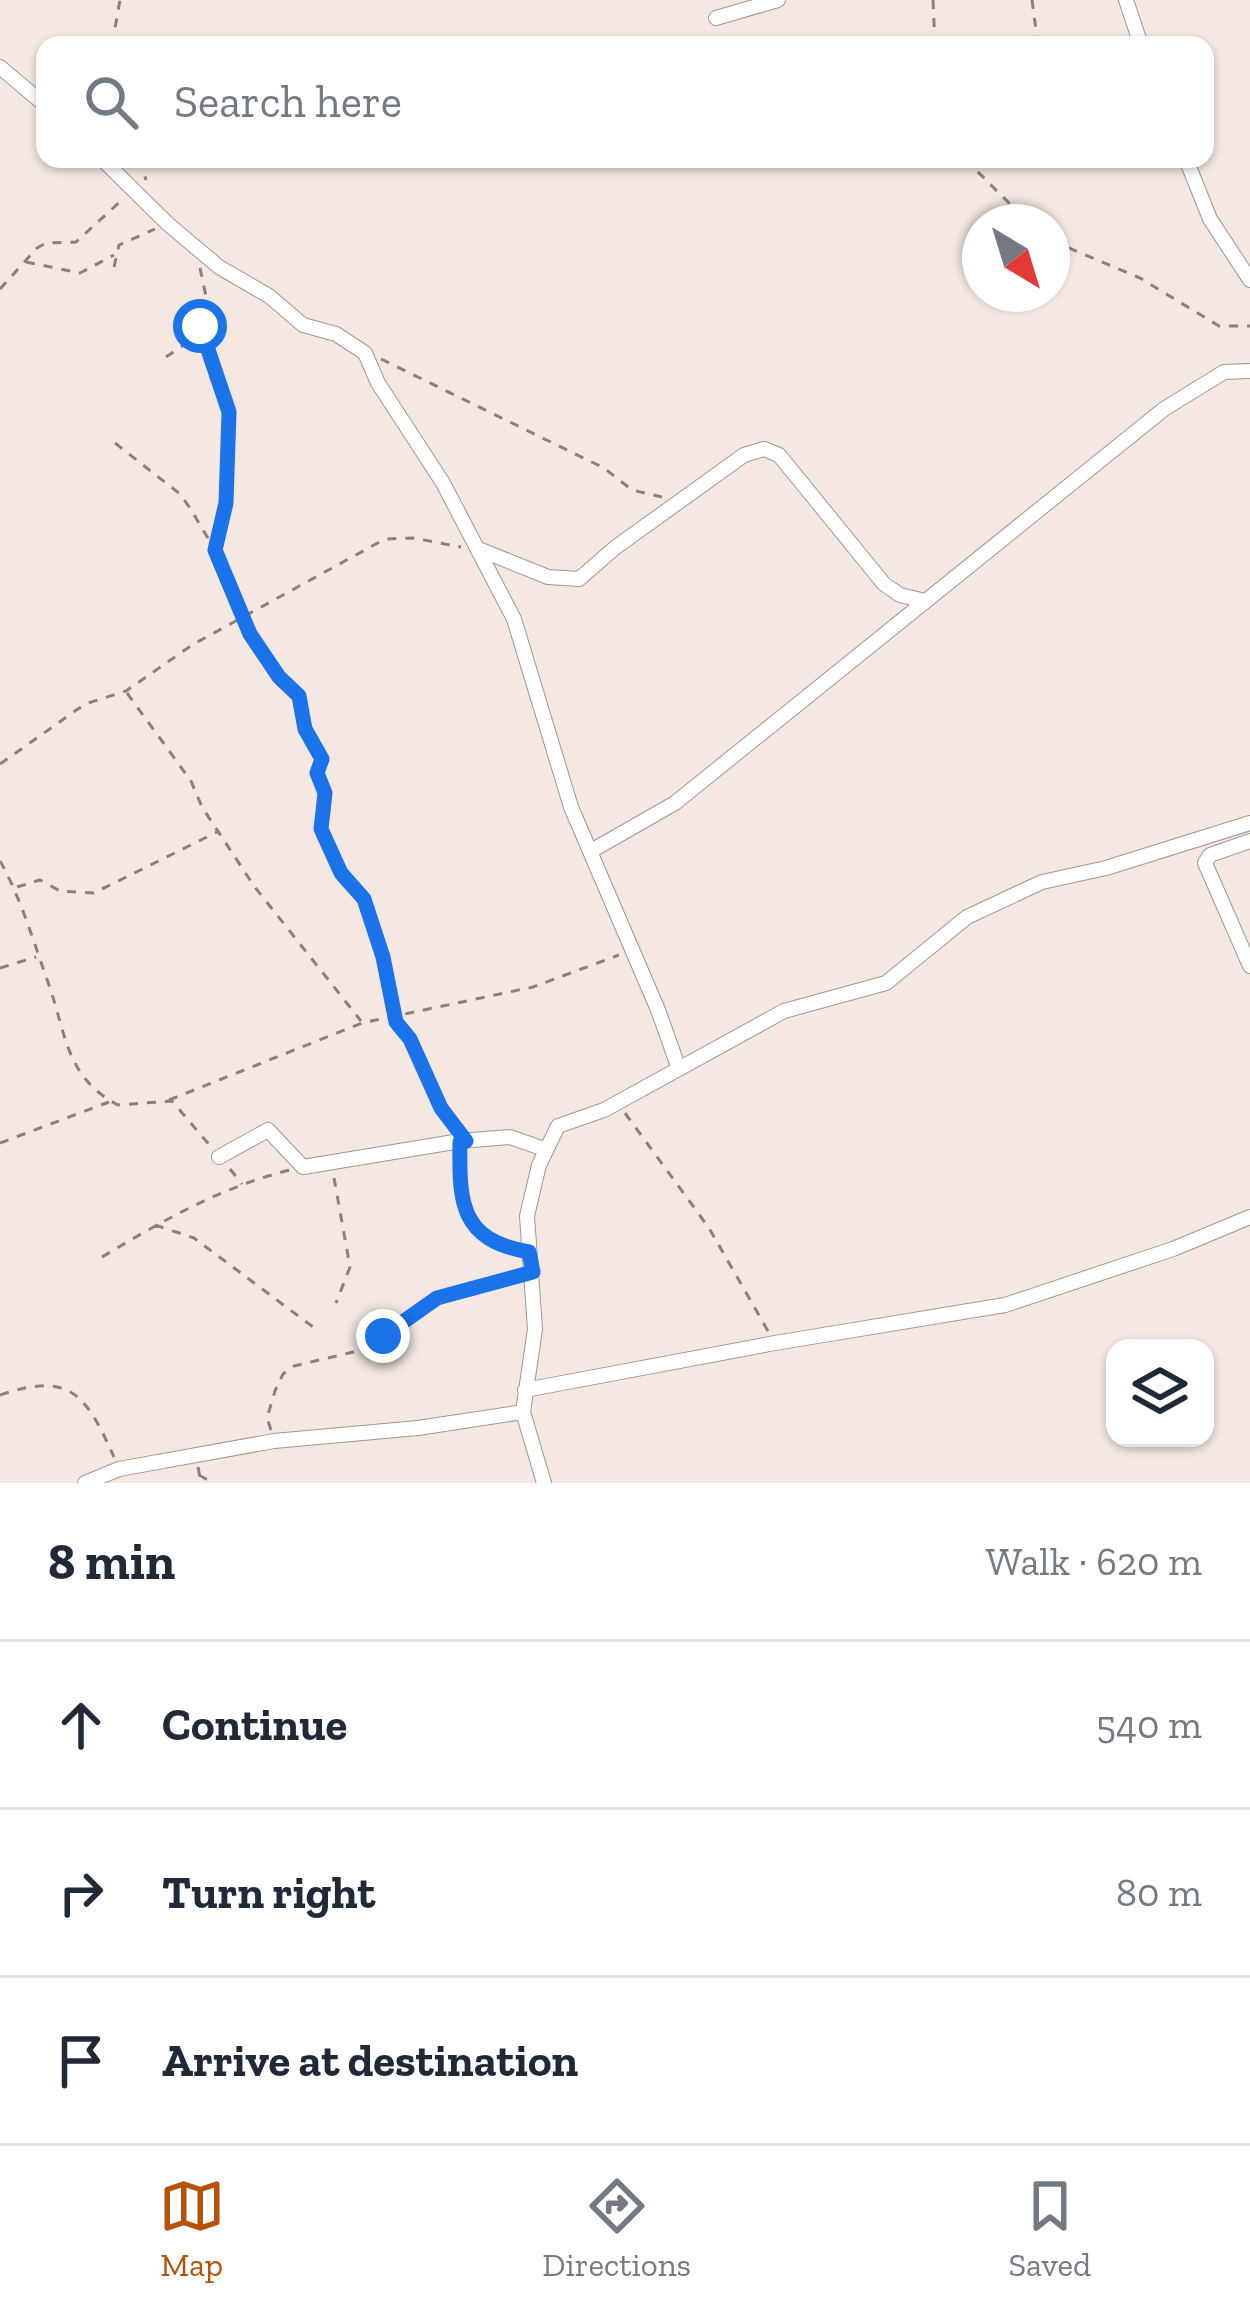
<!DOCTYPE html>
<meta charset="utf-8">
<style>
:root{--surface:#fff;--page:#f2f2f3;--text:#1f2937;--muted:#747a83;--line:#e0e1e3;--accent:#b45309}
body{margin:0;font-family:"Zilla Slab",serif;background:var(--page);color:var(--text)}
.controls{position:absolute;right:36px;bottom:36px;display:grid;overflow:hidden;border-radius:24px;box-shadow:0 3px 9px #0004}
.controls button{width:108px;height:108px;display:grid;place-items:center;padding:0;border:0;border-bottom:3px solid var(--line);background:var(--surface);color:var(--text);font:60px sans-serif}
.compass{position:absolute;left:962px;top:204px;width:108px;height:108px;border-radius:50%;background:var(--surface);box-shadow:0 3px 9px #0004;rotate:142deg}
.stop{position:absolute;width:36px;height:36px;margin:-27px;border:9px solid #1a73e8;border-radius:50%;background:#fff}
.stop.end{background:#1a73e8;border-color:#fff;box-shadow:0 3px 12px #0008}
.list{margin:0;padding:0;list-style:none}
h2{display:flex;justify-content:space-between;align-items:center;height:156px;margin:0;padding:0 48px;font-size:51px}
h2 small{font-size:39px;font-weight:400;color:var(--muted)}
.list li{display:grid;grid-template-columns:78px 1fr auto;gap:36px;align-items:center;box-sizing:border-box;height:168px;padding:0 48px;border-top:3px solid var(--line)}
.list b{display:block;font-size:45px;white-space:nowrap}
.list em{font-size:39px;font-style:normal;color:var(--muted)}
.icon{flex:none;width:66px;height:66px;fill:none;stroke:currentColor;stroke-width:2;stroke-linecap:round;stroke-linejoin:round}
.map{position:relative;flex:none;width:1250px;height:1483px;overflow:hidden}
.search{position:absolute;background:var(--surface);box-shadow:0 3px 9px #0004;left:36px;right:36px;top:36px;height:132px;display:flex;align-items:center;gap:30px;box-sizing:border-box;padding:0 42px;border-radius:24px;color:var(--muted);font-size:45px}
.sheet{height:660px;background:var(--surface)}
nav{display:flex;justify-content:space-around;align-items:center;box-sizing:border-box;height:168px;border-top:3px solid var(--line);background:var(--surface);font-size:33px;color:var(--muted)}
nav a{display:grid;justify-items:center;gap:6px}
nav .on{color:var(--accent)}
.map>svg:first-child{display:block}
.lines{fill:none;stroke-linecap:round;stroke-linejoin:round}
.minor-casing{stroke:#a29690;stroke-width:16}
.path{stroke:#89817d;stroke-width:3;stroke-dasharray:9 9;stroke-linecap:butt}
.minor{stroke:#fff;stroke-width:14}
.route{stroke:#1a73e8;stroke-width:15}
</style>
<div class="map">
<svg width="1250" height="1483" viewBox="0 0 1250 1483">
<rect width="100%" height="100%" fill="#f5e8e2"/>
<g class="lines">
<g class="minor-casing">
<path id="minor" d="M1126,0L1141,45
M716,18L778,0
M0,67L45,105
M102,159L168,224L219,267L269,296L303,325L336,334L365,353L378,383L443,483L514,619L571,807L658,1010L678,1066
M1186,159L1210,219L1250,280
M481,550L548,577L579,579L616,547L744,455L764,449L779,455L884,584L900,595L925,601
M1250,841L1210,855L1205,863L1250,966
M591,851L675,803L1164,409L1224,372L1250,371
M219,1157L268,1130L303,1167L460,1141L510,1137L544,1149
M525,1390L775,1343L1005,1305L1173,1249L1250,1217
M85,1483L119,1469L274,1441L418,1428L523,1412
M544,1483L523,1412L535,1329L527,1216L539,1165L558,1126L604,1110L784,1011L886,983L967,917L1042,882L1106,868L1250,823"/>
</g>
<path class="path" d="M933,0L935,45
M1032,0L1038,45
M112,45L120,0
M140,159L146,180
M965,159L1028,222
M1052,241L1140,278L1219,326H1250
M26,262L80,273L114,255
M114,267L119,245L155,229
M200,268L207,301L198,319L229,412L227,503L215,548
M0,289L37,248L46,243L76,242L124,198
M166,357L200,334
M381,359L604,468L632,490L662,497
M115,443L180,494L190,508L215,550L250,634L279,677L299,696L305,729L322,757L317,773L325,793L321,828L341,873L365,899L383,957L397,1022L410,1039L441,1108L457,1130
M127,693L191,781L202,807L254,886L361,1021
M0,764L85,704L126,691L192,645L385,539L413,538L461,547
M0,861C22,900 34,944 49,985C66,1034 66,1078 118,1105L172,1101L212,1148
M17,887L40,880L60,891L94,893L217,832
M0,968L36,957
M169,1100L362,1023L533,987L619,955
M625,1113L709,1228L768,1331
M0,1143L109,1102
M460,1156C461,1198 467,1241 515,1250
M230,1169L242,1184
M334,1178L350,1267L336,1303
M155,1225L194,1238L313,1327
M102,1257C162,1221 221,1187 290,1170
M0,1395C71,1371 86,1395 114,1457
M271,1430L267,1418L275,1391L283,1374L294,1366L366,1349L437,1298L519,1275
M198,1467L201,1483
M199,1475L213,1483"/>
<use href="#minor" class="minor"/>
</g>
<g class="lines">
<path class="route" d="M200,326L229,412L226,503L215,550L250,634L279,677L299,696L305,729L322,759L317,773L325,793L321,829L341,873L364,899L383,957L396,1022L410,1039L441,1108L466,1141L460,1142C459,1203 460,1240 529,1252L533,1272L437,1298L383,1336"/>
</g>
</svg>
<div class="controls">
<button><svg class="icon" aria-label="layers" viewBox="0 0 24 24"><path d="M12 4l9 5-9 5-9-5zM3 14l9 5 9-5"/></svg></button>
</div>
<svg class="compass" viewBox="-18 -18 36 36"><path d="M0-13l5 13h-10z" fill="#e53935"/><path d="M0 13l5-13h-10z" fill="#747a83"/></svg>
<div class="stop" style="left:200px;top:326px"></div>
<div class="stop end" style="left:383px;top:1336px"></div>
<div class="search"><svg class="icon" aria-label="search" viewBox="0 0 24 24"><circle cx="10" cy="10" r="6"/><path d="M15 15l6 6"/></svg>Search here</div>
</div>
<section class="sheet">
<h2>8 min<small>Walk · 620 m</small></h2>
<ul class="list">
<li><svg class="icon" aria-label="ahead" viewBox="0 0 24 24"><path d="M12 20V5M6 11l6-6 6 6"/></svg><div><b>Continue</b></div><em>540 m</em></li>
<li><svg class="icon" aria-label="right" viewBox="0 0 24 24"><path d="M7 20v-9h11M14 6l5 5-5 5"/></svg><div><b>Turn right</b></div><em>80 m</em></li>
<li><svg class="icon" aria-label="arrive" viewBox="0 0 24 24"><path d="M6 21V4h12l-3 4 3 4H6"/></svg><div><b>Arrive at destination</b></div></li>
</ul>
</section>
<nav>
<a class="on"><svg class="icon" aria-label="map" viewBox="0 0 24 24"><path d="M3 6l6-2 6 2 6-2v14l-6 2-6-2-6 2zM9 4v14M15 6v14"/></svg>Map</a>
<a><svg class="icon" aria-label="directions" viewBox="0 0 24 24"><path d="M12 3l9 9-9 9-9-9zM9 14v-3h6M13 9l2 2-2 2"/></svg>Directions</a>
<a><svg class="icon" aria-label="saved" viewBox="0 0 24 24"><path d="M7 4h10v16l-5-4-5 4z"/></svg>Saved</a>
</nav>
